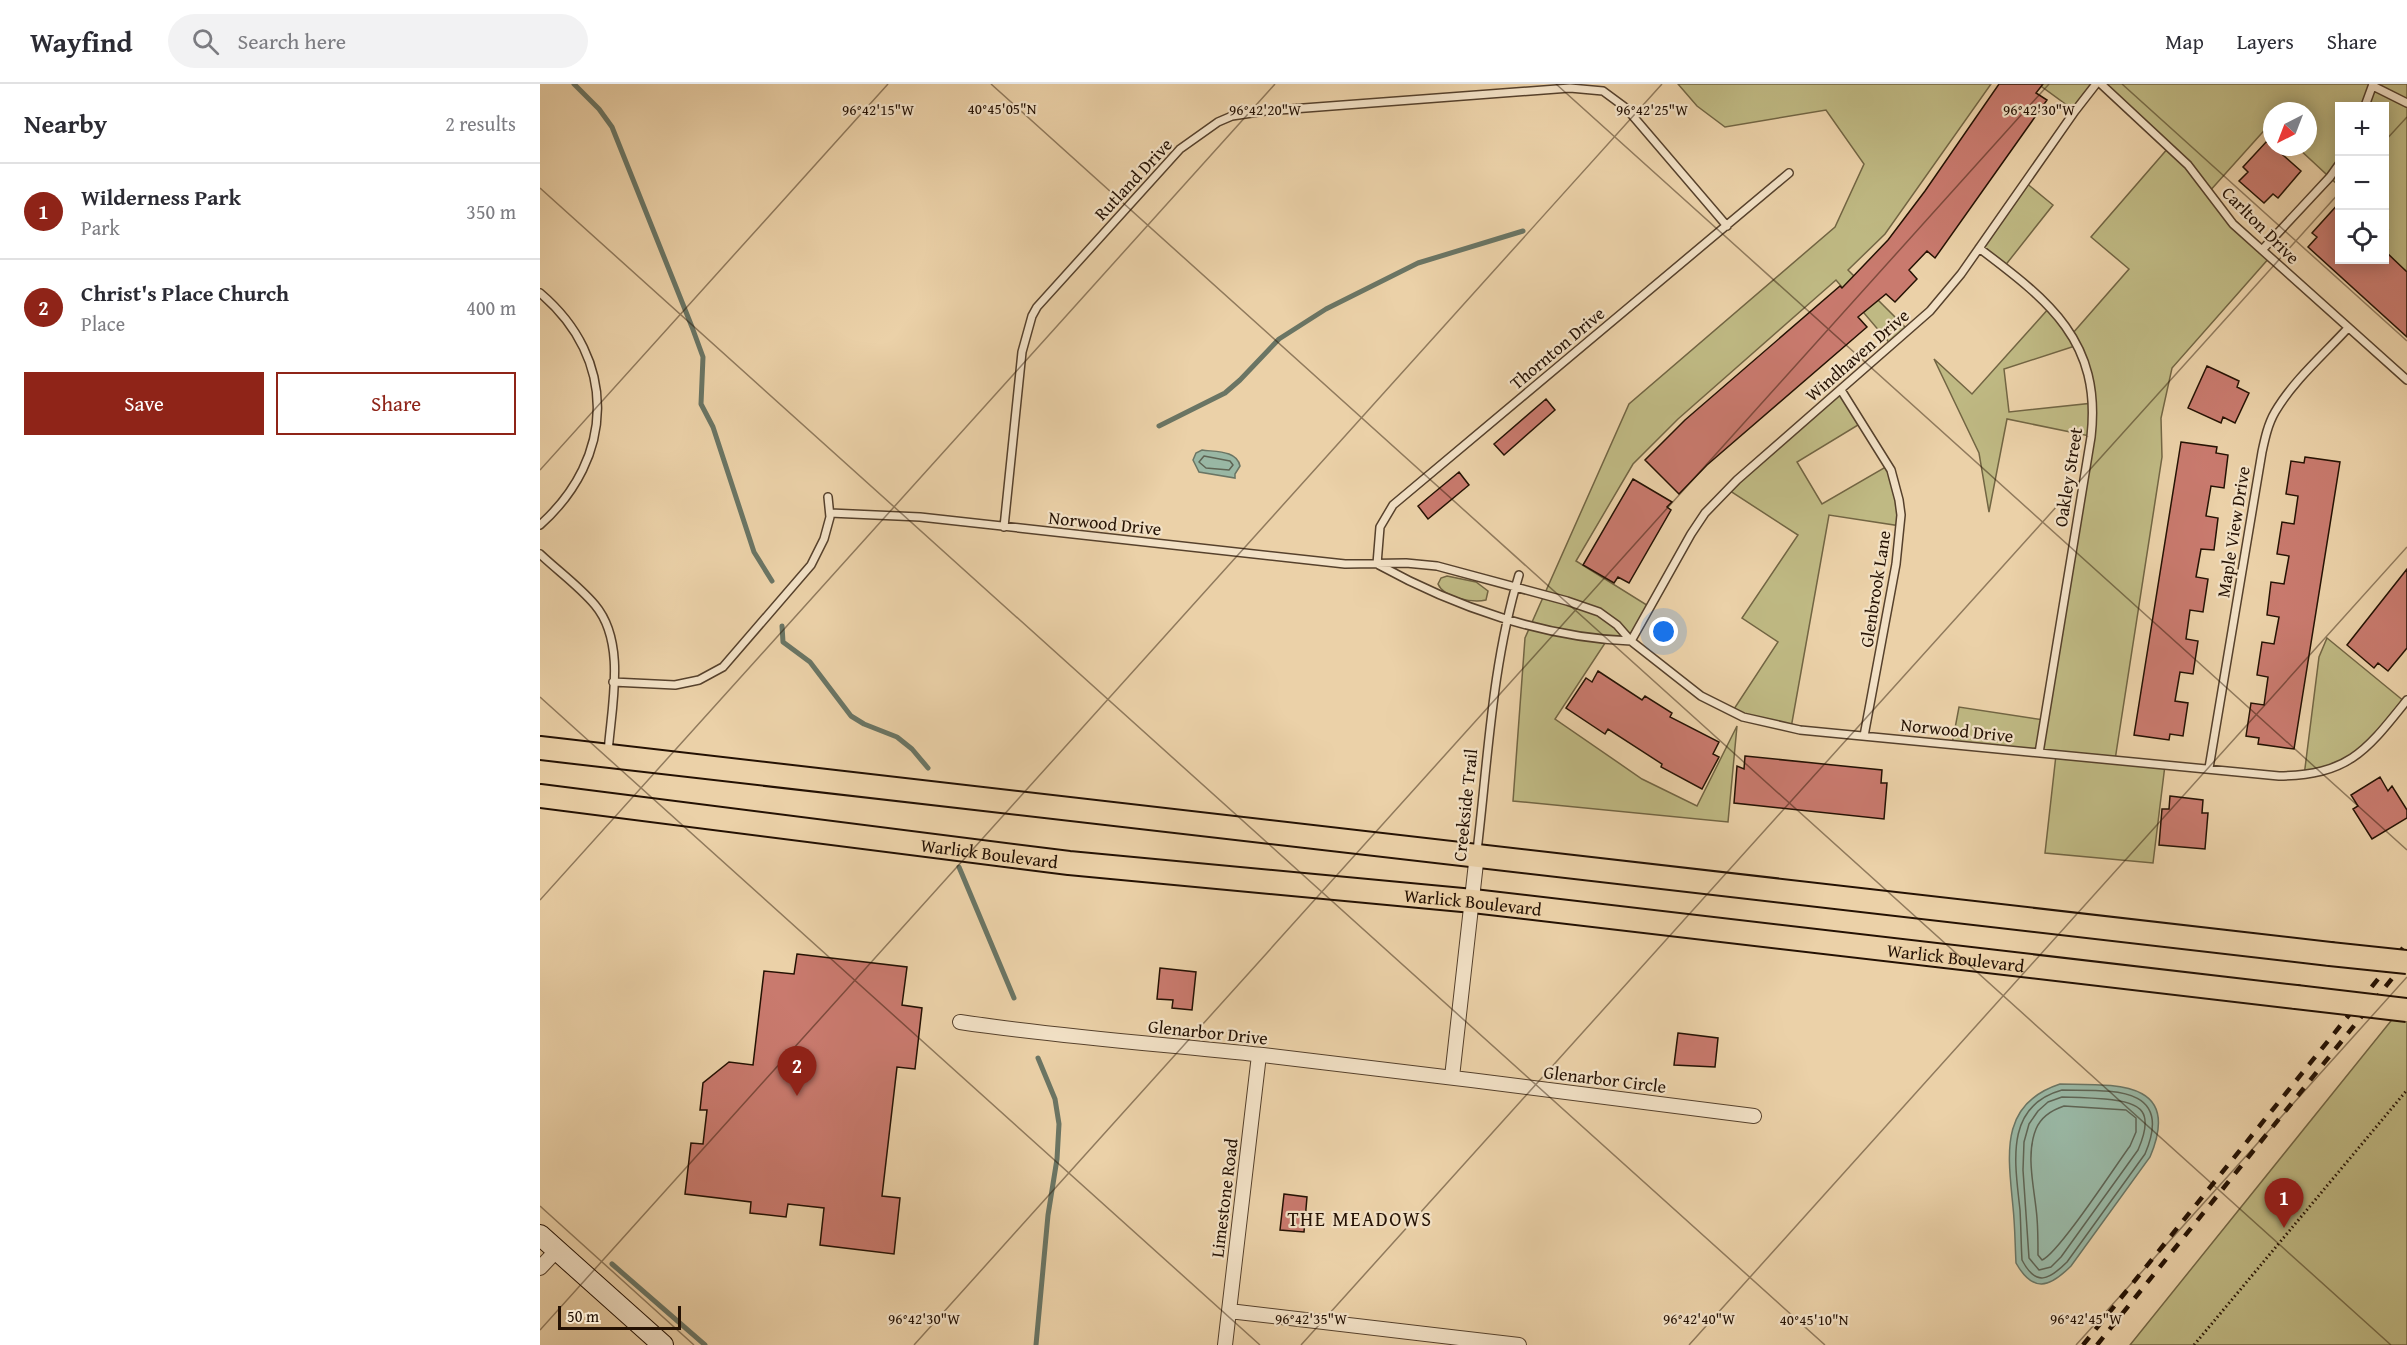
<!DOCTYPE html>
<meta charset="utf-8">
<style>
:root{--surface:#fff;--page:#f2f2f3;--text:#2b2b33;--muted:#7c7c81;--line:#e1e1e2;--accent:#8f2418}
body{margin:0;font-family:"Gentium Book Plus",serif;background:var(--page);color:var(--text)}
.controls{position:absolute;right:18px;top:18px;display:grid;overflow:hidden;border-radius:0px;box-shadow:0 3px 15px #0003}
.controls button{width:54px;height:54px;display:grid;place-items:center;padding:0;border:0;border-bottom:2px solid var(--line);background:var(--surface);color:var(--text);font:30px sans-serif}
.compass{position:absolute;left:1723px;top:18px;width:54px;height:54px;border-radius:50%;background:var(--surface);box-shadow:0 3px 15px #0003;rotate:222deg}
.scale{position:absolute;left:18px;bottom:15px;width:123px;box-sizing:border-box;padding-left:6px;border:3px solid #241103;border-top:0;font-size:16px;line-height:21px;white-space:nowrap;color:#241103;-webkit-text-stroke:4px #f2e1c6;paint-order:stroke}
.you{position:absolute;left:1124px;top:548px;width:21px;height:21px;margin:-15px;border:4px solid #fff;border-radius:50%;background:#1a73e8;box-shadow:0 0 0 9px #1a73e833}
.badge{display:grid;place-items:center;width:39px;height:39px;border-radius:50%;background:var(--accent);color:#fff;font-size:20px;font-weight:700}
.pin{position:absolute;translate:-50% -50px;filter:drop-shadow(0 2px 3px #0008)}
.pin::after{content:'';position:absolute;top:32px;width:21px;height:18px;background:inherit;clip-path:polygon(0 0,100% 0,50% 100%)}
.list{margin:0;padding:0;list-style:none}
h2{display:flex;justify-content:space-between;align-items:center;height:78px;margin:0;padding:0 24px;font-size:26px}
h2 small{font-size:20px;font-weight:400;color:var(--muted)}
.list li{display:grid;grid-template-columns:39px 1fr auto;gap:18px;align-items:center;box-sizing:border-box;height:96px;padding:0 24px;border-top:2px solid var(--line)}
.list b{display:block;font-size:22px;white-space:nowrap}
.list p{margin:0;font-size:20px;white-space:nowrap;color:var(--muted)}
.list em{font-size:20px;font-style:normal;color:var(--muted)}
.actions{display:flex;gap:12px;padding:18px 24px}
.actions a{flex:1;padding:14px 0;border:2px solid var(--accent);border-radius:0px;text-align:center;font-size:21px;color:var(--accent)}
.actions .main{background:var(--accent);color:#fff}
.icon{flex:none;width:33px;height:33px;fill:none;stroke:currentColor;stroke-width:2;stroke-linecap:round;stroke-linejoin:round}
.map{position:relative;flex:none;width:1867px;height:1261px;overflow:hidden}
header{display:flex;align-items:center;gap:36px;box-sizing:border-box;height:84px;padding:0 30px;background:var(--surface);border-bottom:2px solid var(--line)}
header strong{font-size:28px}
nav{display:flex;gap:33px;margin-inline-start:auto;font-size:21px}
.search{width:420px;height:54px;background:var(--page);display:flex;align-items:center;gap:15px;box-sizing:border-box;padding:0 21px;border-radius:33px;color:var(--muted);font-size:22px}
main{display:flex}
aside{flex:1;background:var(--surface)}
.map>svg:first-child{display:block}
.green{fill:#bfb983;stroke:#726543;stroke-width:1.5;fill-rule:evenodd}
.water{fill:#99b7a4;stroke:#6a7564;stroke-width:1.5}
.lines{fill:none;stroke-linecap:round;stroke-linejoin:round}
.shore{stroke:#5e6454;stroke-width:1.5}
.stream{stroke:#6a7564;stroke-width:5}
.building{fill:#c97a6e;stroke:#241103;stroke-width:1.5}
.lane-casing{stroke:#56412c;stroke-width:10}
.street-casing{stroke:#56412c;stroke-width:16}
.secondary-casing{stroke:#241103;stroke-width:22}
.primary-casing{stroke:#241103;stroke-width:26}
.path{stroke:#241103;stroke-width:3;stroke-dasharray:1.5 3;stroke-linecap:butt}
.lane{stroke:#f2e1c6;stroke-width:7}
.street{stroke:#f2e1c6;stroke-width:14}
.secondary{stroke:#f2e1c6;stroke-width:20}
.primary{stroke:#ebd1a8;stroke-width:22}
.rail{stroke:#241103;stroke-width:4.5;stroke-dasharray:10 10;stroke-linecap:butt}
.primary-bridge-casing{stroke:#241103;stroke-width:26;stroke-linecap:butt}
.primary-bridge{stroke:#ebd1a8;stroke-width:22}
.ticks{fill:none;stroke:#241103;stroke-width:1.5;stroke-opacity:0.45}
.labels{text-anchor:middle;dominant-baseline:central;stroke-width:4.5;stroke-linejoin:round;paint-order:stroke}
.street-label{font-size:18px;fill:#241103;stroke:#f2e1c6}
.neighbourhood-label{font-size:20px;letter-spacing:1.5px;fill:#241103;stroke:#f2e1c6}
.ticks-label{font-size:15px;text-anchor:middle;fill:#241103;stroke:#f2e1c6;stroke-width:4.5;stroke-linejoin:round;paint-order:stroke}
</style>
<header>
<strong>Wayfind</strong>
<div class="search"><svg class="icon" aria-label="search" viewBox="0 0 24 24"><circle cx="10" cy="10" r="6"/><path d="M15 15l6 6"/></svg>Search here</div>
<nav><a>Map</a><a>Layers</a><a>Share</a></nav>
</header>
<main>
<aside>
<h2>Nearby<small>2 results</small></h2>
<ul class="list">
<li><span class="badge">1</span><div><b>Wilderness Park</b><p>Park</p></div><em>350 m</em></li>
<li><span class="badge">2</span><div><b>Christ's Place Church</b><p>Place</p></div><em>400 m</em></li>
</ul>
<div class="actions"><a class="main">Save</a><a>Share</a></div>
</aside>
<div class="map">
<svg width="1867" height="1261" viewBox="0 0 1867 1261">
<rect width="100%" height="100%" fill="#ebd1a8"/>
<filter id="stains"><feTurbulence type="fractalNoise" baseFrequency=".00333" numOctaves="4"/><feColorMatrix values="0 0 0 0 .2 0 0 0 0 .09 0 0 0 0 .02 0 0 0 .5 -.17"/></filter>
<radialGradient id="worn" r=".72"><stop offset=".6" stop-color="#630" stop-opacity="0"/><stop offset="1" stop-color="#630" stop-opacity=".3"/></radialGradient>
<path class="green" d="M1138,0H1451L1345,150L1308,186L1369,247L1352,262L1296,196L1138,335L1093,380L1036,477L1110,523L1091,557L1067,556L1015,635L1102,695L1157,722L1197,642L1188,738L973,717L985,554L1089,320L1295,143L1324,80L1286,26L1185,43L1157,22Z
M1498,0H1556L1535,27Z
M1561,0H1867V188L1845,169V146L1848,145L1844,142V22H1800L1799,102L1757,63H1768V27H1732V41L1730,40L1668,109L1678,121L1730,173L1632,284L1621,334L1622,373L1575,676L1625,681L1613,779L1505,769L1516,671L1412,660L1419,623L1504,636L1550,352L1467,335L1449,428L1439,369L1394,275L1432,310L1510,223L1532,250L1589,185L1551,153L1629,63ZM1538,261L1553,319L1469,328L1464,285Z
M1485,98L1513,121L1464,183L1439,164Z
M1301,306L1323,338L1257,378L1282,420L1349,381L1351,386L1361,442L1289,431L1251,644L1192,628L1238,558L1202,534L1258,451L1187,405Z
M907,492L936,498L948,507L946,516C933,519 904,514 898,500L901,494Z
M1787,554L1865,618L1809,677L1764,692L1779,573Z
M1867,917V1261H1590Z"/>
<path class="water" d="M662,366C675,368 697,366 700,382L695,390V394L659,388L653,376L656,369Z
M1520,1000C1574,1001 1643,995 1610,1073L1531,1182C1509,1204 1493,1209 1476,1179C1475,1160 1475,1142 1473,1123C1468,1070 1459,1020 1520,1000Z"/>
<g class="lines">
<path class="shore" d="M664,372L690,377L693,381L689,386L666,384L659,378Z
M1522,1006C1569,1007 1635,1000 1605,1070L1527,1178C1509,1196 1496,1203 1482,1176C1481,1160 1481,1143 1480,1126C1475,1079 1464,1022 1522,1006Z
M1522,1013C1536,1013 1551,1014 1565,1015C1604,1018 1614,1029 1598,1066L1521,1173L1511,1183L1499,1186L1489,1174L1483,1086L1484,1058L1489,1040L1498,1027L1508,1018Z
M1524,1022L1586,1026L1596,1034V1048L1590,1062C1576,1081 1518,1170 1502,1176L1498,1171C1498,1159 1498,1146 1497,1134C1495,1106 1485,1072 1496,1045C1501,1033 1512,1026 1524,1022Z"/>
<path class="stream" d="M34,0L59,25L72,43L152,243L163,273L161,320L173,343L214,468L232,497
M619,342L685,309L700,296L739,255L786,225L878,179L983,147
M242,542L243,558L270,578L311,632L324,640L357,653L372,665L388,684
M419,783L474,914
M72,1180L165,1261
M496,1261L508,1131L517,1075L519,1040L515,1015L498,974"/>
</g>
<path class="building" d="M1459,0H1503L1496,9L1507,16L1395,174L1387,167L1369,186L1377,195L1355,218L1346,210L1318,233L1327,243L1167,381L1139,410L1105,376L1145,336L1300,202L1302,204L1348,156L1385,107Z
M1727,57L1761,87L1738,114L1733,110L1724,119L1699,97L1708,88L1703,83Z
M1800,118V176H1845V167L1867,188V253L1768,163L1777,153L1772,149Z
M1667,282L1699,297L1697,303L1709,309L1695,339L1683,333L1681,339L1648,324Z
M1006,315L1015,326L964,371L954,360Z
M1641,358L1677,363L1676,369L1688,371L1684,404L1671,402L1666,432L1678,434L1674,466L1661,465L1656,493L1668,495L1663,528L1650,526L1646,555L1658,557L1653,590L1640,588L1635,617L1648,619L1643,652L1630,650L1629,656L1594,651Z
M1765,373L1800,378L1754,665L1718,660L1719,654L1706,652L1711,619L1724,621L1728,593L1717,591L1722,558L1734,560L1739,533L1727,531L1731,498L1744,500L1749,472L1737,470L1742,438L1754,440L1758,412L1746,410L1751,377L1764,379Z
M919,388L929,401L888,435L878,422Z
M1093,395L1132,418L1127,423L1131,426L1089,499L1078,493L1074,499L1043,481Z
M1867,485V564L1848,587L1838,579L1834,584L1807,561Z
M1058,587L1102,616L1105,612L1132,629L1130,633L1179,658L1173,670L1179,673L1162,705L1121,683L1122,680L1068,645L1065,650L1026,624L1046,594L1052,598Z
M1205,672L1342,686L1341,699H1347L1344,735L1194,719L1197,682L1204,685Z
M1840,693L1848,707L1852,702L1867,726V734L1832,755L1813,725L1818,722L1811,711Z
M1630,712L1663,716L1662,729H1668L1665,765L1619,761L1622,725H1629Z
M257,870L367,883L362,921L382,924L375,985L357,983L342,1112L360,1114L354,1170L280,1161L284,1124L248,1120L246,1133L210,1129L211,1118L145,1110L151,1059L163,1060L167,1026H160L163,999L189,978L213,981L224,887L254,890Z
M620,884L656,888L652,926L632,924L633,916L617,915Z
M1138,949L1178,954L1175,983L1134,981Z
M744,1110L767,1113L764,1148L740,1146Z"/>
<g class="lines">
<g class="lane-casing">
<path id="lane" d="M1561,0L1648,81L1693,140L1867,296
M1833,2L1867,19
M1825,22L1833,0
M1439,164C1509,217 1562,257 1551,353L1499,669
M1722,166L1790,93L1800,79
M0,209C78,275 75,374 0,441
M1301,306L1351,386L1359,416L1361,431L1356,480L1324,652
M290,429L380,433L805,480L866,479L897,482L1027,517L1059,528L1077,541L1091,557L1161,612L1203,633L1260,646L1739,692C1809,691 1826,667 1867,616
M464,443L482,268L492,232L497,223L640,65L678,38L692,32L725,27L1030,4L1063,7L1086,24L1187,142
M0,470C18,487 39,502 55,521C87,559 71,624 68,669
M837,480L840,443L853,421L1249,89
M839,481C915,523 1005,554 1091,557
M1091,557L1151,450L1165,429L1197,396L1390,227L1421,190L1535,27L1556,0
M73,598L135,601L159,596L183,583L271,481L284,455L290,433L288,413
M1669,684L1722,368C1725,354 1728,340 1735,328C1753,297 1784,270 1808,244
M937,767C948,675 952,580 979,491"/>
</g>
<g class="street-casing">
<path id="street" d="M420,938C520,953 622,960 723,971C887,990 1050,1011 1214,1032
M912,993L937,770
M0,1184L17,1166
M689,1227L979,1261
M685,1261L719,971"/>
</g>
<g class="secondary-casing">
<path id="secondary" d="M0,1151L123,1261"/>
</g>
<g class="primary-casing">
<g id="primary">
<path d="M0,664L1790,870"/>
<path id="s1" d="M0,712L529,779L933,817L1756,913"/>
</g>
</g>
<path class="path" d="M1654,1261L1867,1006"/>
<use href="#lane" class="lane"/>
<use href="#street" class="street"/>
<use href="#secondary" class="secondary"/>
<use href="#primary" class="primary"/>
<path class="rail" d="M1543,1261L1867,859
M1557,1261L1867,876"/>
<g class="primary-bridge-casing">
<path id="primary-bridge" d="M1790,870L1867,878
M1756,913L1867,926"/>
</g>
<use href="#primary-bridge" class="primary-bridge"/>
</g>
<path class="ticks" d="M451,0L1851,1261M1016,0L1867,766M1582,0L1867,257M1844,58L1867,33M0,104L1285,1261M0,386L348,0M0,613L720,1261M0,816L735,0M0,1122L154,1261M0,1246L1122,0M374,1261L1509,0M761,1261L1800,108M1149,1261L1867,463M1536,1261L1867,893"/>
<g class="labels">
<g class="street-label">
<text transform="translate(593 95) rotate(-47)">Rutland Drive</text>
<text transform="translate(1721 141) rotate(45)">Carlton Drive</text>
<text transform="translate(1017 264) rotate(-40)">Thornton Drive</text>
<text transform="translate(1317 271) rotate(-41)">Windhaven Drive</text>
<text transform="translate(1528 393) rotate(-81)">Oakley Street</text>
<text transform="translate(565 439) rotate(6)">Norwood Drive</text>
<text transform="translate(1693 448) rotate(-81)">Maple View Drive</text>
<text transform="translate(1335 505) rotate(-81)">Glenbrook Lane</text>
<text transform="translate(1417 646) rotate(6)">Norwood Drive</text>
<text transform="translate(925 721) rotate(-84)">Creekside Trail</text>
<text stroke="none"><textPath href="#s1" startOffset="453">Warlick Boulevard</textPath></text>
<text stroke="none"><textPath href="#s1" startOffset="939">Warlick Boulevard</textPath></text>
<text stroke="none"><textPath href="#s1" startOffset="1425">Warlick Boulevard</textPath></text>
<text transform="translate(668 948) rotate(6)">Glenarbor Drive</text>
<text transform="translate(1065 995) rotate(7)">Glenarbor Circle</text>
<text transform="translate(684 1114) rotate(-83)">Limestone Road</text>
</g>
<g class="neighbourhood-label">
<text x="820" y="1134">THE MEADOWS</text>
</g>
</g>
<g class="ticks-label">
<text x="462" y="30">40°45'05"N</text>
<text x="338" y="31">96°42'15"W</text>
<text x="725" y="31">96°42'20"W</text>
<text x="1112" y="31">96°42'25"W</text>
<text x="1499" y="31">96°42'30"W</text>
<text x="384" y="1240">96°42'30"W</text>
<text x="771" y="1240">96°42'35"W</text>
<text x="1159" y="1240">96°42'40"W</text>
<text x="1546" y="1240">96°42'45"W</text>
<text x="1274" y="1241">40°45'10"N</text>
</g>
<rect width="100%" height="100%" filter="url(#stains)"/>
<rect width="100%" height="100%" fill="url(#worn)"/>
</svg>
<div class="controls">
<button>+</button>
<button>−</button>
<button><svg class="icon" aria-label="locate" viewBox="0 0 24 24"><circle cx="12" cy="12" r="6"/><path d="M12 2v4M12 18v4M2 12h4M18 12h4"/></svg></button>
</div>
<svg class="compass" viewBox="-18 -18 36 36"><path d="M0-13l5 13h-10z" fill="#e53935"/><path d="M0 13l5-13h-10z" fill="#7c7c81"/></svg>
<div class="scale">50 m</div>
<div class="you"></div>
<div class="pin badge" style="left:1744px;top:1144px">1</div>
<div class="pin badge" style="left:257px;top:1012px">2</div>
</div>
</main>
